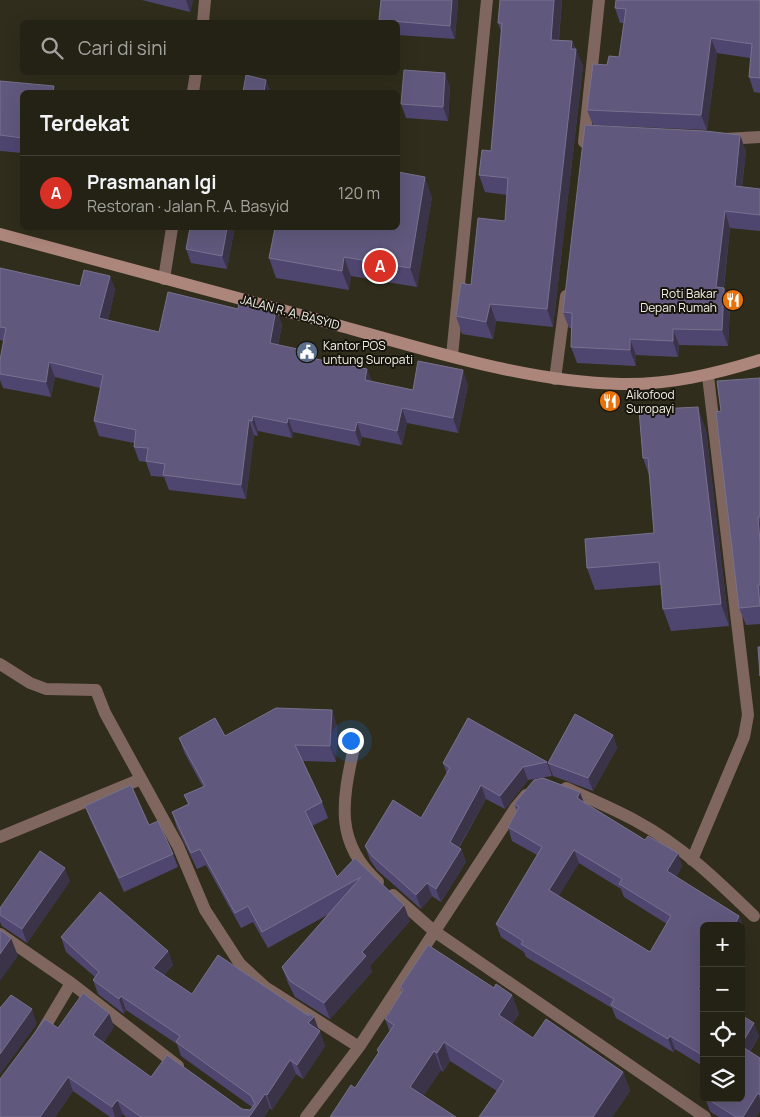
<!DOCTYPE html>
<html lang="id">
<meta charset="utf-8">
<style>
:root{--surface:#242215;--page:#2c2a1e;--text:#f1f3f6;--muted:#a3a4a0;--line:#413f34;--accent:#d93025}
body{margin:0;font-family:Manrope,sans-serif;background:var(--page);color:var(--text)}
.controls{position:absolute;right:15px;bottom:15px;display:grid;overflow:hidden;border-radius:8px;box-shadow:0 5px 20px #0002}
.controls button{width:45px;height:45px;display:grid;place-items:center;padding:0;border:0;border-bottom:1px solid var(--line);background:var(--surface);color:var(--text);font:25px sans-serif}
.you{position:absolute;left:350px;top:740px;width:18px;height:18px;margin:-12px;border:4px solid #fff;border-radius:50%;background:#1a73e8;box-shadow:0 0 0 8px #1a73e833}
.badge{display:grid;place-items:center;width:32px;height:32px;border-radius:50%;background:var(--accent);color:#fff;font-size:16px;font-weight:700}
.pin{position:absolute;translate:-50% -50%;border:2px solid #fff;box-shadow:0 1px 5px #0006}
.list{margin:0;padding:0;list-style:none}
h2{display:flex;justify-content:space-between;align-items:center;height:65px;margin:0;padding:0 20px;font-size:21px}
h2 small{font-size:16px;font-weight:400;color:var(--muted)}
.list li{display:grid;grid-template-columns:32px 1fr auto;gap:15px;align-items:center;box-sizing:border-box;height:75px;padding:0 20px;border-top:1px solid var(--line)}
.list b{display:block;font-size:19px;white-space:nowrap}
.list p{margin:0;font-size:16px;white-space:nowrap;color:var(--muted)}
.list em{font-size:16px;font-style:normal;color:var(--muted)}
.icon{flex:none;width:28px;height:28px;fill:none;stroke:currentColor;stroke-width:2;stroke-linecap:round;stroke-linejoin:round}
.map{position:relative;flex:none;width:760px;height:1117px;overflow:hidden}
.search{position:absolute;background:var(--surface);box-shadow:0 5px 20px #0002;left:20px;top:20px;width:380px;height:55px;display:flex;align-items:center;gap:12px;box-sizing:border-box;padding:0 18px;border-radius:8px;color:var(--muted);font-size:19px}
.panel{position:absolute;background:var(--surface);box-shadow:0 5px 20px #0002;left:20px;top:90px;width:380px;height:140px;border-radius:8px}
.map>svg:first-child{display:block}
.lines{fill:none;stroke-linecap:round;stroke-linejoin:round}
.street{stroke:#7f665f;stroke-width:12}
.secondary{stroke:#ad867b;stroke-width:12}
.wall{fill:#4f4670;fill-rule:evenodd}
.shaded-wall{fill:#3b3449}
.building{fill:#60597d;stroke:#78718e;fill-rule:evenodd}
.labels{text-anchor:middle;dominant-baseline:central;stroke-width:4;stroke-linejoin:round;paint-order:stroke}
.poi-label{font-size:12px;fill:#f5f3e8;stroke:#17150d;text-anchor:start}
.street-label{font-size:12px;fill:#f5f3e8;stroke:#17150d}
</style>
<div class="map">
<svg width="760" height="1117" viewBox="0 0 760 1117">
<rect width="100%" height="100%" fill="#302d1c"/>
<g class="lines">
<path class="street" d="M203,22L205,0
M193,92L196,72
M725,139L760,137
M584,142L599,0
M164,279L172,228
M452,356L487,0
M555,379L566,296
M0,664L30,683L46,689L96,690L105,713L178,846L205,910L240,964L265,987L359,1047
M353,752C342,803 335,843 378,882
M566,788C590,799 614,809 636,821C681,845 718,881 754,916
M0,837L141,779
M692,860L744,737L748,715L708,376
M393,895L434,931L705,1117
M0,934L71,983L178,1066
M40,1035L71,983
M306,1117L359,1047L516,807L526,795"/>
<path class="secondary" d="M0,234C106,263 212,292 319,320C415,346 522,382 621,384C669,385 715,374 760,360"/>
</g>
<path class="wall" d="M142,0H193L190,12Z
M381,0H458L455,39L398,35V22H380L379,20Z
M562,0L559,40L572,41L583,66L553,327L496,321L493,339L462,334L456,316L471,285L505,221L507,195L485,192L479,175L491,151L501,31L498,23Z
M760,0V93L754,92L749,77L750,58L717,53L707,130L593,125L587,110L607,65L619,57L624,23H620L615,8Z
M0,81L22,92V153L0,151Z
M450,87L448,121L406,118L401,104Z
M746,151L742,187L760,189V231L730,228L724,288L730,304L728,346L679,345L678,357L636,355V366L577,363L571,347V328H569L563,312Z
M432,197L417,287L351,276L349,290L276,278L269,258Z
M190,228H233L234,231L227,269L191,263L186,249Z
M0,268L80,286L110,276L115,290L108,320L159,332L238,309L276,310L282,325L278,345L317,359L372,382L413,390L468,385L458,433L407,423L402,445L362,437L360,446L293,432L292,438L258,431V436L254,435L246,499L169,490L164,477L151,476L146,462L139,461L134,447V443L99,436L94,421L100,388L55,377L51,397L3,388L0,380V360L4,341L0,340Z
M760,378V624L746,625L739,608L721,411Z
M706,430L729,626L671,631L663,609L661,585L595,590L587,568L654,533L650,478L643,458Z
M332,710L337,726L336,762L303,761L322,802L328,818L312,826L337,877L355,858L410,921L370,966L372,972L330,1019L295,997L288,983L282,967L329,914L268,948L253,922L241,928L206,865L197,869L177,828L172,812L188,804L184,795L203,787L185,754L179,738L225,736Z
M613,735L617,748L593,791L553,776L548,763Z
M547,762L552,776L528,780L505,809L486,799L459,848L461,849L466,862L441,902L432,896L421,909L377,870L370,860L365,846L421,818L447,774L443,763Z
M580,792L584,803L682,866L676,877L739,916L744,929L741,934V926H704V1067L675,1049L673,1052L616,1018L612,1008L526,957L524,952L501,937L496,924L537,855L512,841L508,827L517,811L514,804ZM579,863L621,889L624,897L667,924L650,952L558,896Z
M85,806L149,825L173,854L178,867L124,892L90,819Z
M70,881L27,943L2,926L0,922V908Z
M61,937L168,951L173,965L164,975L192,994L308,1015L307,1012L314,1017L325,1046L303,1079L296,1074L272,1110L270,1108L264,1117H126L123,1114L121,1117H110L73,1091L55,1117H0L58,1028L114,1027L103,1043L151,1077L242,1109L250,1110L252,1107L181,1056L177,1044L126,1010L124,1014L98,994L93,980L95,977L66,952Z
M400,987L494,988L512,995L519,1014L512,1024L533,1038L623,1072L630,1091L612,1117H479L497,1091L450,1061L443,1072L441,1070L423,1096L355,1088L378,1053L377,1050L390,1032L385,1019L402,992Z
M741,1015L759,1036L750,1052L760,1058V1111L756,1117H719L712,1113L710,1111L705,1098H741Z"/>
<path class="shaded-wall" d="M186,0H193L190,12Z
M452,0H458L455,39L450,26Z
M554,0H562L557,57L551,40Z
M711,38L717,53L707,130L701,115Z
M572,41L576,53V49L583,66L553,327L547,309Z
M445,73L450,87L448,121L443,107Z
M266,80L270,90L269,92L264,91Z
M740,135L746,151L740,202L735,186Z
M425,177L432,197L417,287L410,268Z
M725,211L730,228L722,303L716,287Z
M227,228H233L234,231L227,269L222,256Z
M344,257L351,276L349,290L342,271Z
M110,276L115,290L105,333L99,318Z
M724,288L730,304L728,346L722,330Z
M490,304L496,321L493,339L486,322Z
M276,310L282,325L275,358L270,343Z
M673,329L679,345L678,357L673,341Z
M630,339L636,355V366L630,350Z
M49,362L55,377L51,397L46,382Z
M367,369L373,383L365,380Z
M463,370L468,385L458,433L453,418Z
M698,407L706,430L729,626L721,604Z
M402,408L407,423L402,445L397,431Z
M253,416L258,431V436L252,421Z
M288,418L293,432L292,438L287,423Z
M249,420L254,435L246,499L241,485Z
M357,422L362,437L360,446L355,431Z
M758,517L760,523V542Z
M332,710L337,726L336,762L330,746Z
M613,735L617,748L593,791L588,778Z
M523,767L528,780L505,809L500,796Z
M481,785L486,799L454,855L450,842Z
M580,792L585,806L577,798Z
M461,849L466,862L441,902L436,889Z
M574,850L579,863L554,904L549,890Z
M678,853L682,866L671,885L667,871Z
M65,868L70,881L27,943L22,929Z
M427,883L432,896L421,909L416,895Z
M404,905L410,921L370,966L372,972L330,1019L324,1003L362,952Z
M739,916L744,929L741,934V926H734Z
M11,938L18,956L0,981V954Z
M168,951L173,965L158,982L153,968Z
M704,975V1002L698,989L700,981Z
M512,995L519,1014L506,1034L499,1015Z
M121,996L126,1010L124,1014L119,999Z
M32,1009L37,1024L0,1075V1054Z
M109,1013L114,1027L98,1050L93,1035Z
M314,1017L319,1031L308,1023Z
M754,1023L759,1036L745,1059L741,1048V1045Z
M320,1031L325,1046L303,1079L297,1065Z
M670,1036L675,1049L673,1052L668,1039Z
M444,1042L450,1061L443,1072L437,1053Z
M434,1051L441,1070L417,1106L410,1087Z
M290,1060L296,1074L272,1110L267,1095Z
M623,1072L630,1091L612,1117H593Z
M68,1077L73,1091L55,1117H40Z
M758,1093L760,1100V1111L756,1117H743Z
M265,1094L270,1108L264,1117H249Z
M117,1100L123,1114L121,1117H115L112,1107Z"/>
<path class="building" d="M381,0H452L450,26L379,20Z
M500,0H554L551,40L572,41L571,49H576L547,309L490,304L486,322L456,316L461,283L471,285L478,218L505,221L508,178L479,175L482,150L491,151L502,23H498Z
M616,0H760V78L749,77L752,44L711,38L701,115L587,110L593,64L607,65L609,56L619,57L626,9L615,8Z
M404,70L445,73L443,107L401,104Z
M246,75L266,80L264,91L311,92H243Z
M0,81L54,86L53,92H22V138L0,135Z
M585,125L705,131L740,135L735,186L760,189V215L725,211L716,287L724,288L722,330L673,329V341L630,339V350L571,347L572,313L563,312Z
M398,172L425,177L410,268L344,257L342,271L269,258L275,228H398Z
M190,228H227L222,256L186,249Z
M0,268L80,286L84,270L110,276L99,318L159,332L168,292L238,309L239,303L276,310L270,343L302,350L301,353L316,356V359L367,369L365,380L413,390L418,361L463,370L453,418L402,408L397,431L357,422L355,431L288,418L287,423L253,416L252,421L249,420L241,485L163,475L165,464L146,461L148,448L134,447L136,430L94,421L103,375L49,362L46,382L0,374V360L6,328L0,327Z
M760,378V517H758L760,542V585H758L760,606L739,608L716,412L721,411L717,381Z
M698,407L721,604L663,609L659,562L587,568L585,539L654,533L648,458H643L639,410Z
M758,647H760V676Z
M276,708L332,710L330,746L295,745L322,802L305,811L337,877L355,858L404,905L362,952L366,956L324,1003L290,981L282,967L361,877L262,932L248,906L235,913L200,849L191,853L172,812L189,804L184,795L205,786L179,738L215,718L225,736Z
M575,714L613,735L588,778L548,763Z
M468,718L547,762L523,767L500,796L481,785L450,842L461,849L436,889L427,883L416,895L372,856L365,846L393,800L421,818L450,768L443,763Z
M543,778L580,792L577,798L645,840L648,836L678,853L667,871L739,916L734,926H704V975L700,981L703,982L698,989L704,993V1056L670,1036L668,1039L611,1005L614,999L521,944L523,941L496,924L542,847L508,827L519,807L514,804L534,780ZM574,850L622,879L619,884L671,916L650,952L549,890Z
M131,785L149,825L158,821L173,854L119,878L85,806Z
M40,851L65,868L22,929L0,915V908Z
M100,892L168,951L153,968L192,994L218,955L309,1016L307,1012L314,1017L308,1023L320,1031L297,1065L290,1060L267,1095L265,1094L249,1117H141L117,1100L112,1107L68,1077L40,1117H0V1079L45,1019L58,1028L83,993L109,1013L93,1035L151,1077L167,1055L242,1109L250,1110L255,1104L251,1096L176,1042L180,1036L121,996L119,999L93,980L99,972L61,937Z
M0,930L11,938L0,954Z
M428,945L494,988L496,984L512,995L499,1015L533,1038L546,1019L623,1072L593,1117H479L504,1081L444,1042L437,1053L434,1051L410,1087L456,1117H330L351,1085L355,1088L379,1052L377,1050L394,1025L385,1019L403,990L400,987Z
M11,995L32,1009L0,1054V1008Z
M741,1015L754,1023L741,1045Z
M741,1046L760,1058V1095L758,1093L743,1117H736L706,1098H741Z"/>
<defs>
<g id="restaurant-disc" transform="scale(1.125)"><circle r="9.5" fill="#e8710a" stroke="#17150d"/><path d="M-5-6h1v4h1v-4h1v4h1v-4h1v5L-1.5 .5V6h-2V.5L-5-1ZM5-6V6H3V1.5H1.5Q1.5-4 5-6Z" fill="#fff"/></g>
<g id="civic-disc" transform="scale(1.125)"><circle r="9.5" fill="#5c6f8a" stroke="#17150d"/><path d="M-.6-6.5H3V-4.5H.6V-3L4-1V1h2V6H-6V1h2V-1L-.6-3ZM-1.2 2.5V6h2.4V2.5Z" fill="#fff"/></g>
</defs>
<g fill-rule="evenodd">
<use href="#restaurant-disc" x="733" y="300"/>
<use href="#civic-disc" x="307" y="352"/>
<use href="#restaurant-disc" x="610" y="401"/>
</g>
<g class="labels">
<g class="poi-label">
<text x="717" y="293" text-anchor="end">Roti Bakar<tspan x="717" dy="14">Depan Rumah</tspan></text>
<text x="323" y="345">Kantor POS<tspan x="323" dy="14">untung Suropati</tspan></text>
<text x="626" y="394">Aikofood<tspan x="626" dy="14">Suropayi</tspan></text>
</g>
<g class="street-label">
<text transform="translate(290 312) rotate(15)">JALAN R. A. BASYID</text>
</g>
</g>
</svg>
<div class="controls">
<button>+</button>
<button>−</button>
<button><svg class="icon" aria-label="locate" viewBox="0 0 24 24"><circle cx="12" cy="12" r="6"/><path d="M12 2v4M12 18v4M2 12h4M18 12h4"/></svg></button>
<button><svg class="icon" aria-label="layers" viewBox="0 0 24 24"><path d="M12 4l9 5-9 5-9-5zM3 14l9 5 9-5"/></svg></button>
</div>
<div class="you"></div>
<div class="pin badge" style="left:380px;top:266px">A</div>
<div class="search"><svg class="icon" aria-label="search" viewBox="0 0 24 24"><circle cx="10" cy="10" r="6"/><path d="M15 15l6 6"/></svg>Cari di sini</div>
<section class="panel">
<h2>Terdekat<small></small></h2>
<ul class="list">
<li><span class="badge">A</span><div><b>Prasmanan Igi</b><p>Restoran · Jalan R. A. Basyid</p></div><em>120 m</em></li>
</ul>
</section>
</div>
